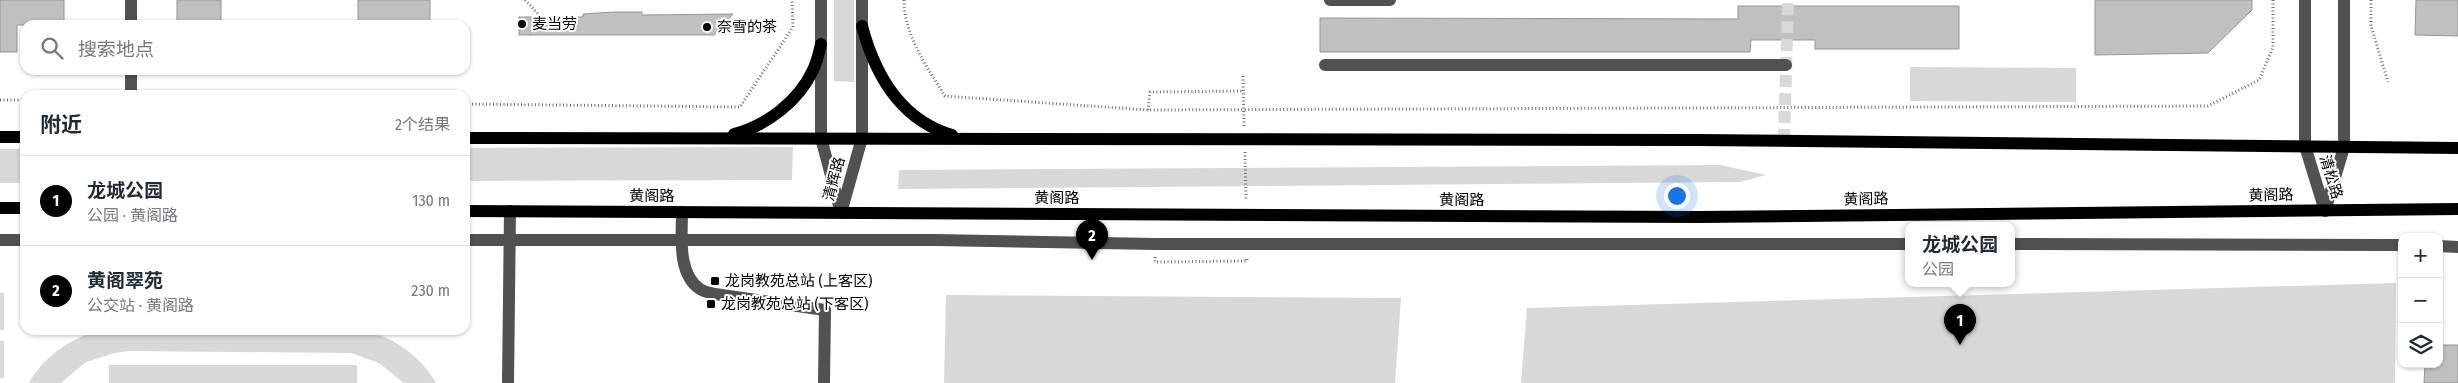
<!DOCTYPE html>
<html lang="zh">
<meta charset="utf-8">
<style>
:root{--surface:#fff;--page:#f6f6f7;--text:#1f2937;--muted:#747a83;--line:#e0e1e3;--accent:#000}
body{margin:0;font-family:"Fira Sans Condensed","Noto Sans SC",sans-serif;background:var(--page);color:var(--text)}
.controls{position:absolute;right:15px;bottom:15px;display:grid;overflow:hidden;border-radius:10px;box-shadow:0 1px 4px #0004}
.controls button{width:45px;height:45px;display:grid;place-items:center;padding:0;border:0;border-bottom:1px solid var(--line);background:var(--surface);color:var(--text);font:25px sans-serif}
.you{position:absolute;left:1676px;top:195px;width:18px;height:18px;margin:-12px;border:4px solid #fff;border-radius:50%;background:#1a73e8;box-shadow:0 0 0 8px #1a73e833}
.badge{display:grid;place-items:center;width:32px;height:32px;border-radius:50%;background:var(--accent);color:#fff;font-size:16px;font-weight:700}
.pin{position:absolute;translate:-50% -41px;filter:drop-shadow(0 1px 2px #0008)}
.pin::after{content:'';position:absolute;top:26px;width:18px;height:15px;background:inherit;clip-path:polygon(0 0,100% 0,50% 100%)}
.popup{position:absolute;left:1905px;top:222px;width:110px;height:65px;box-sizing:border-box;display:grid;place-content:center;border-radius:10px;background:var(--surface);filter:drop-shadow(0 1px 4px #0005);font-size:16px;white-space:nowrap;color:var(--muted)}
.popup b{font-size:19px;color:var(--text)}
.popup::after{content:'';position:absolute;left:50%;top:100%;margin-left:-10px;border:10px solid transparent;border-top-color:var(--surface)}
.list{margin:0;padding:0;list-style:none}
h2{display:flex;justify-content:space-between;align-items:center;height:65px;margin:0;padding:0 20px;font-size:21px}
h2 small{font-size:16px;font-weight:400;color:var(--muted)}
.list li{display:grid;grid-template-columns:32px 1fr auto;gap:15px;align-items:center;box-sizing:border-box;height:90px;padding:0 20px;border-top:1px solid var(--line)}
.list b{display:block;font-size:19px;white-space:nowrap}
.list p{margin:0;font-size:16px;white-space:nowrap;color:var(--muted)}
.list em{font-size:16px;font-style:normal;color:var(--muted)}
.icon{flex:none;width:28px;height:28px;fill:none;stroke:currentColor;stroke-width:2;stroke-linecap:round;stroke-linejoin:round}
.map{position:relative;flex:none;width:2458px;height:383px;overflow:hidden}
.search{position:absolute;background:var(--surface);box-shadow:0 1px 4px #0004;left:20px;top:20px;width:450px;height:55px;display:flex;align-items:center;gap:12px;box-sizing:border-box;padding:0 18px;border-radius:15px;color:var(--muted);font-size:19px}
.panel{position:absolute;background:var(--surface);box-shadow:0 1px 4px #0004;left:20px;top:90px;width:450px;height:245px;border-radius:15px}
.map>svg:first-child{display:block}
.green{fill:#d8d8d8}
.building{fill:#c0c0c0;stroke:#959595}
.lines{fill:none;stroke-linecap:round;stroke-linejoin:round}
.minor-tunnel{stroke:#d9d9d9;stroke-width:12;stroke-dasharray:12 6;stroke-linecap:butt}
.path{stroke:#737373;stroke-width:3;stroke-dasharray:1 2.5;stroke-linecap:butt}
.minor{stroke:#515151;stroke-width:12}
.major{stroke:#000;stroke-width:12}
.poi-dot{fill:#000;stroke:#fff;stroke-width:2}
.labels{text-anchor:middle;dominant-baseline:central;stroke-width:4;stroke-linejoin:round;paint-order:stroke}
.poi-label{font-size:15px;fill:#000;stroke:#fff;text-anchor:start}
.street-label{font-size:15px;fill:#000;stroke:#fff}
</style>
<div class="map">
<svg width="2458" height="383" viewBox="0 0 2458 383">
<rect width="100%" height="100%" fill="#fff"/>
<path class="green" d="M834,0H854V82L834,81Z
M1910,67L2076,68V102L1910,101Z
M793,147L792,180L465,181V148Z
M0,149H25V183H0Z
M1720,165L1766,175L1740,182L898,189L899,170Z
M2396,283L2395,383H1521L1527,308Z
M0,293H4V330H0Z
M946,295L1401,298L1395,383H944Z
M101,330H364C393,337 421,356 436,383H404L379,363L351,353L130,351L115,353L86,362L61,383H29C44,356 72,337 101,330Z
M0,341H4V378H0Z
M109,365H357V383H109Z"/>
<path class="building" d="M0,0H64V25H17V52H0Z
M177,0H221V25H177Z
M358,0H430V25H358Z
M2095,0H2252V10L2208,53L2095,55Z
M2416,0H2458V36L2415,35Z
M1738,6H1959V49H1815V40H1751L1750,52H1320V18L1738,19Z
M614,12H642V15L733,14L714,35H519V17H583V14Z
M2439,345H2458V383H2424L2425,364H2439Z"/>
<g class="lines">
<path class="minor-tunnel" d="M1784,141L1788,0"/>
<path class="path" d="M525,0L541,17
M904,0C904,35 927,67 945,96L1148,110L2208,106L2259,80L2273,47V0
M2371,0V26L2388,82
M1243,76L1244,126
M0,100H25
M465,104L740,107L793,27L792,0
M1148,110L1150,92L1243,91
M1245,152L1246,201
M1155,257V262L1247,261V257"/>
<path class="minor" d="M821,0V138L841,213
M1330,0H1390
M2305,0V146L2325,211
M131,25V0
M1325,65H1786
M131,95V70
M2325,211L2344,147V0
M682,212C682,235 677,274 700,289C704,292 711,293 715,294L825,310L824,383
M841,213L862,138V0
M0,240H25
M465,240H935L1156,244H1909
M2011,244L2402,245
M2439,246L2458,247
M508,383L510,211"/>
<path class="major" d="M862,26C875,75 901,120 952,135
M734,134C766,126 799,101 813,70C817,62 819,53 821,44
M0,137H25
M465,138L1698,140L2458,148
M0,208H25
M465,211L1698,217L2458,209"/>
</g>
<g class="poi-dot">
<circle cx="522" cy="24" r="5"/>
<circle cx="707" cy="27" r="5"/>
<rect x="710" y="276" width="10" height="10" rx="2.5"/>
<rect x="706" y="299" width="10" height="10" rx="2.5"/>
</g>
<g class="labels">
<g class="poi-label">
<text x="532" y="24">麦当劳</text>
<text x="717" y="27">奈雪的茶</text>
<text x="725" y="281">龙岗教苑总站 (上客区)</text>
<text x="721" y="304">龙岗教苑总站 (下客区)</text>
</g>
<g class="street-label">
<text transform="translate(2331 177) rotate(73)">清松路</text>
<text transform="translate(834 179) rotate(-75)">清辉路</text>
<text transform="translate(2271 195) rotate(-1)">黄阁路</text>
<text x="652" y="196">黄阁路</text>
<text x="1057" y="198">黄阁路</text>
<text transform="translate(1866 199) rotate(-1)">黄阁路</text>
<text x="1462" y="200">黄阁路</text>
</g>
</g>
</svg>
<div class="controls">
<button>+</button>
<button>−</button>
<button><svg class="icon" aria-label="layers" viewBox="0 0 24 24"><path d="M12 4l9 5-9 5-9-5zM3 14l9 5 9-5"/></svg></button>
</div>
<div class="you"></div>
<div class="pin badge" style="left:1960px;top:345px">1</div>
<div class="popup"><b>龙城公园</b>公园</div>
<div class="pin badge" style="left:1092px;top:260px">2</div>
<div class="search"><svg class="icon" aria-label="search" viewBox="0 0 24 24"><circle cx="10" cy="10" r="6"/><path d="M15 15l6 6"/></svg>搜索地点</div>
<section class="panel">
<h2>附近<small>2个结果</small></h2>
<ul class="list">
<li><span class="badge">1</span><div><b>龙城公园</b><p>公园 · 黄阁路</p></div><em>130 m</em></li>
<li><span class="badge">2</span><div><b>黄阁翠苑</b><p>公交站 · 黄阁路</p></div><em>230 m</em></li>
</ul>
</section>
</div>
